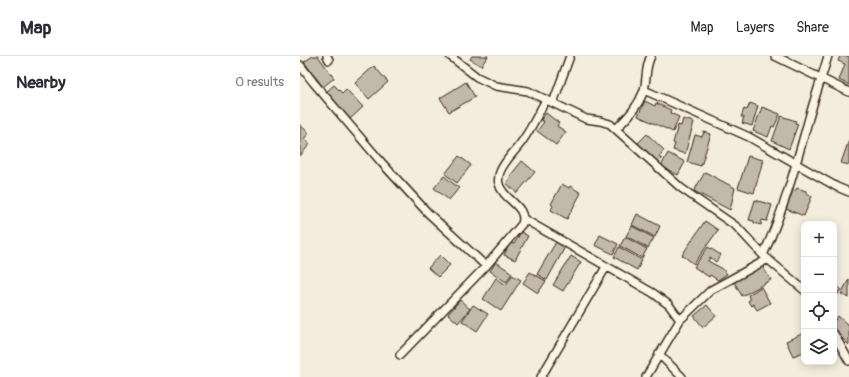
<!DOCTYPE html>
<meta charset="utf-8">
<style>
:root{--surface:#fff;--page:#f2f2f3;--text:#2b2b33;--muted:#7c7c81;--line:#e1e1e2}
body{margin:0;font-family:Pangolin,sans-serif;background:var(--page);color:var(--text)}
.controls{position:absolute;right:12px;bottom:12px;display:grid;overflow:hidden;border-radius:8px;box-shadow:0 2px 10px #0003}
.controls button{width:36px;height:36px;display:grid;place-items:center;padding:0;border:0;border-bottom:1px solid var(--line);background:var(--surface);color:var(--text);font:20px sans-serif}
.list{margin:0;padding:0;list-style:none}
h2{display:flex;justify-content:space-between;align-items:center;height:52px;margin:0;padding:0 16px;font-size:17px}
h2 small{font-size:13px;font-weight:400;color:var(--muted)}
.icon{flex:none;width:22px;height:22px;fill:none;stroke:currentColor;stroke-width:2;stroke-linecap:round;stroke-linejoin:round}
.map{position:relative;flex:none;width:549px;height:321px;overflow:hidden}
header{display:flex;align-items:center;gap:24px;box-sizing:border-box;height:56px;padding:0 20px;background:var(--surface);border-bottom:1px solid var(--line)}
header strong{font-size:19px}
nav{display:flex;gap:22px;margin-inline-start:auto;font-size:14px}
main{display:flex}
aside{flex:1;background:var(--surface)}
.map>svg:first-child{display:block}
.building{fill:#c3b9aa;stroke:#3b2a1e}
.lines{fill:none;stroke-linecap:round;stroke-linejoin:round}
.street-casing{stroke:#3b2a1e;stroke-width:10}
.street{stroke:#fcf5e5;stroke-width:7}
</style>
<header>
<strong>Map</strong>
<nav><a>Map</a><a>Layers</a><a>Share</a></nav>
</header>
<main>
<aside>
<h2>Nearby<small>0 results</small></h2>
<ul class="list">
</ul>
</aside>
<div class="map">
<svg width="549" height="321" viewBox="0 0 549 321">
<rect width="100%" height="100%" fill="#f4eddd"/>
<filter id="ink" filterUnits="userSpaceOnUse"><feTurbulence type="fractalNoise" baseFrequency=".025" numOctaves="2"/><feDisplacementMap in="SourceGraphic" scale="8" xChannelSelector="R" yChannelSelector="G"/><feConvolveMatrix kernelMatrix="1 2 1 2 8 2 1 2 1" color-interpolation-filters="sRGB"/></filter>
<g filter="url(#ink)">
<path class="building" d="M13,0H18L34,22L23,31L4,6Z
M172,0H188L181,10L170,3Z
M540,0H549V29L539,24L545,8L538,5Z
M74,10L88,26L69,43L55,27Z
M166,26L175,41L149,56L140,42Z
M34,29L42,37L46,33L63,51L50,63L25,37Z
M345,45L355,50L356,47L371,54L370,57L379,61L373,76L338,60Z
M450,47L458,50L452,70L442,67L444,61H441L444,53L447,54Z
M462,51L480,58L474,71L472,70L468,81L453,75Z
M246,57L259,67L257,70L266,76L256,89L237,75L244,66L241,64Z
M481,60L496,65L495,67L498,68L489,93L472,85Z
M383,63L394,66L385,98L373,94L375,88L373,87L378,69L381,70Z
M0,69L9,77L4,83L10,88L0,100Z
M404,76L411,78L401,110L387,106L395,79L402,81Z
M347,78L364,94L359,101L362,103L357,108L336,89Z
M549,84V109L541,107Z
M368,97L385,106L378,119L361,110Z
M159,100L171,109L157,127L145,118Z
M448,100L463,104L454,137L438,132Z
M222,105L235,116L217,137L206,127L211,121L210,120Z
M405,116L435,132L430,154L394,135Z
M144,120L159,132L149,144L134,132Z
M262,128L269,132L270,130L281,137L267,163L251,154L253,150L251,148Z
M497,132L506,135V137L512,140L504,160L486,153L493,134L495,135Z
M455,144L472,149L467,165L462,164L461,169L454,167V165L449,164Z
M337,158L360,170L355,181L332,169Z
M405,165L418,174L394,208L382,199Z
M332,170L354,182L348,192L326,180Z
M221,176L228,180L215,204L204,199L210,187L214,188Z
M300,179L318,188L313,198L295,189Z
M325,181L347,193L342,202L320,190Z
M256,186L265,191L247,224L237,218Z
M319,191L342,204L337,214L314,201Z
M408,191L421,199L416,206L410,201L408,205L423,213L427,218L418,224L410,219L409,221L394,211Z
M140,199L150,209L138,221L128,212Z
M271,200L281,206L263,235L253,229Z
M196,206L212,217L206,226L190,215Z
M462,210L471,224L442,240L433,224Z
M230,216L246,225L238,237L223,227Z
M212,219L221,224L201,255L183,243L196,222L206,229Z
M549,223V242L541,238Z
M534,229L541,233L535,243H534Z
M461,231L470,247L457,254L453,248L451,250L448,245L450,244L448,239Z
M160,244L170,253L158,267L148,258Z
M173,249L188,258L177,275L162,265Z
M407,249L416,260L403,271L394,260Z
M538,260L549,270V289L534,274V266Z
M504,277V296L493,300L486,285Z"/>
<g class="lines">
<g class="street-casing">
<path id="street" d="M27,0L29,4
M150,0L177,21L196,30L228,35L286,63L300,65L310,68L381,132L437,171L463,199L504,234
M475,0L549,36
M0,9L13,26L82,107L128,157L186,210
M344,34L449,81L537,131L549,136
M253,47L270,0
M316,73C328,61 338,51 344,34C347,23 345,11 351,0
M224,163L353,237L369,249L380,264
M463,199C484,155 496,108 509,62C515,41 522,21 528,0
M534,278L549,305
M359,298L382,321
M100,299L186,210L222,168C228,150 203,144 199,128C198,125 199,119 200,116C205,103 218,93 225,81C233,69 239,56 246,44
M241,321L306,211
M346,321L380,264L411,234L468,203"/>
</g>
<use href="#street" class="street"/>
</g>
</g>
</svg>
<div class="controls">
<button>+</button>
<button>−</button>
<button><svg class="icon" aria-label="locate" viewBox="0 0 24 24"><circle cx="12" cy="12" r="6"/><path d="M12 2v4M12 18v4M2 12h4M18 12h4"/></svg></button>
<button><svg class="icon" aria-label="layers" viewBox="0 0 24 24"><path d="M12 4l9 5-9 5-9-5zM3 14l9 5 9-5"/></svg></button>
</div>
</div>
</main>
